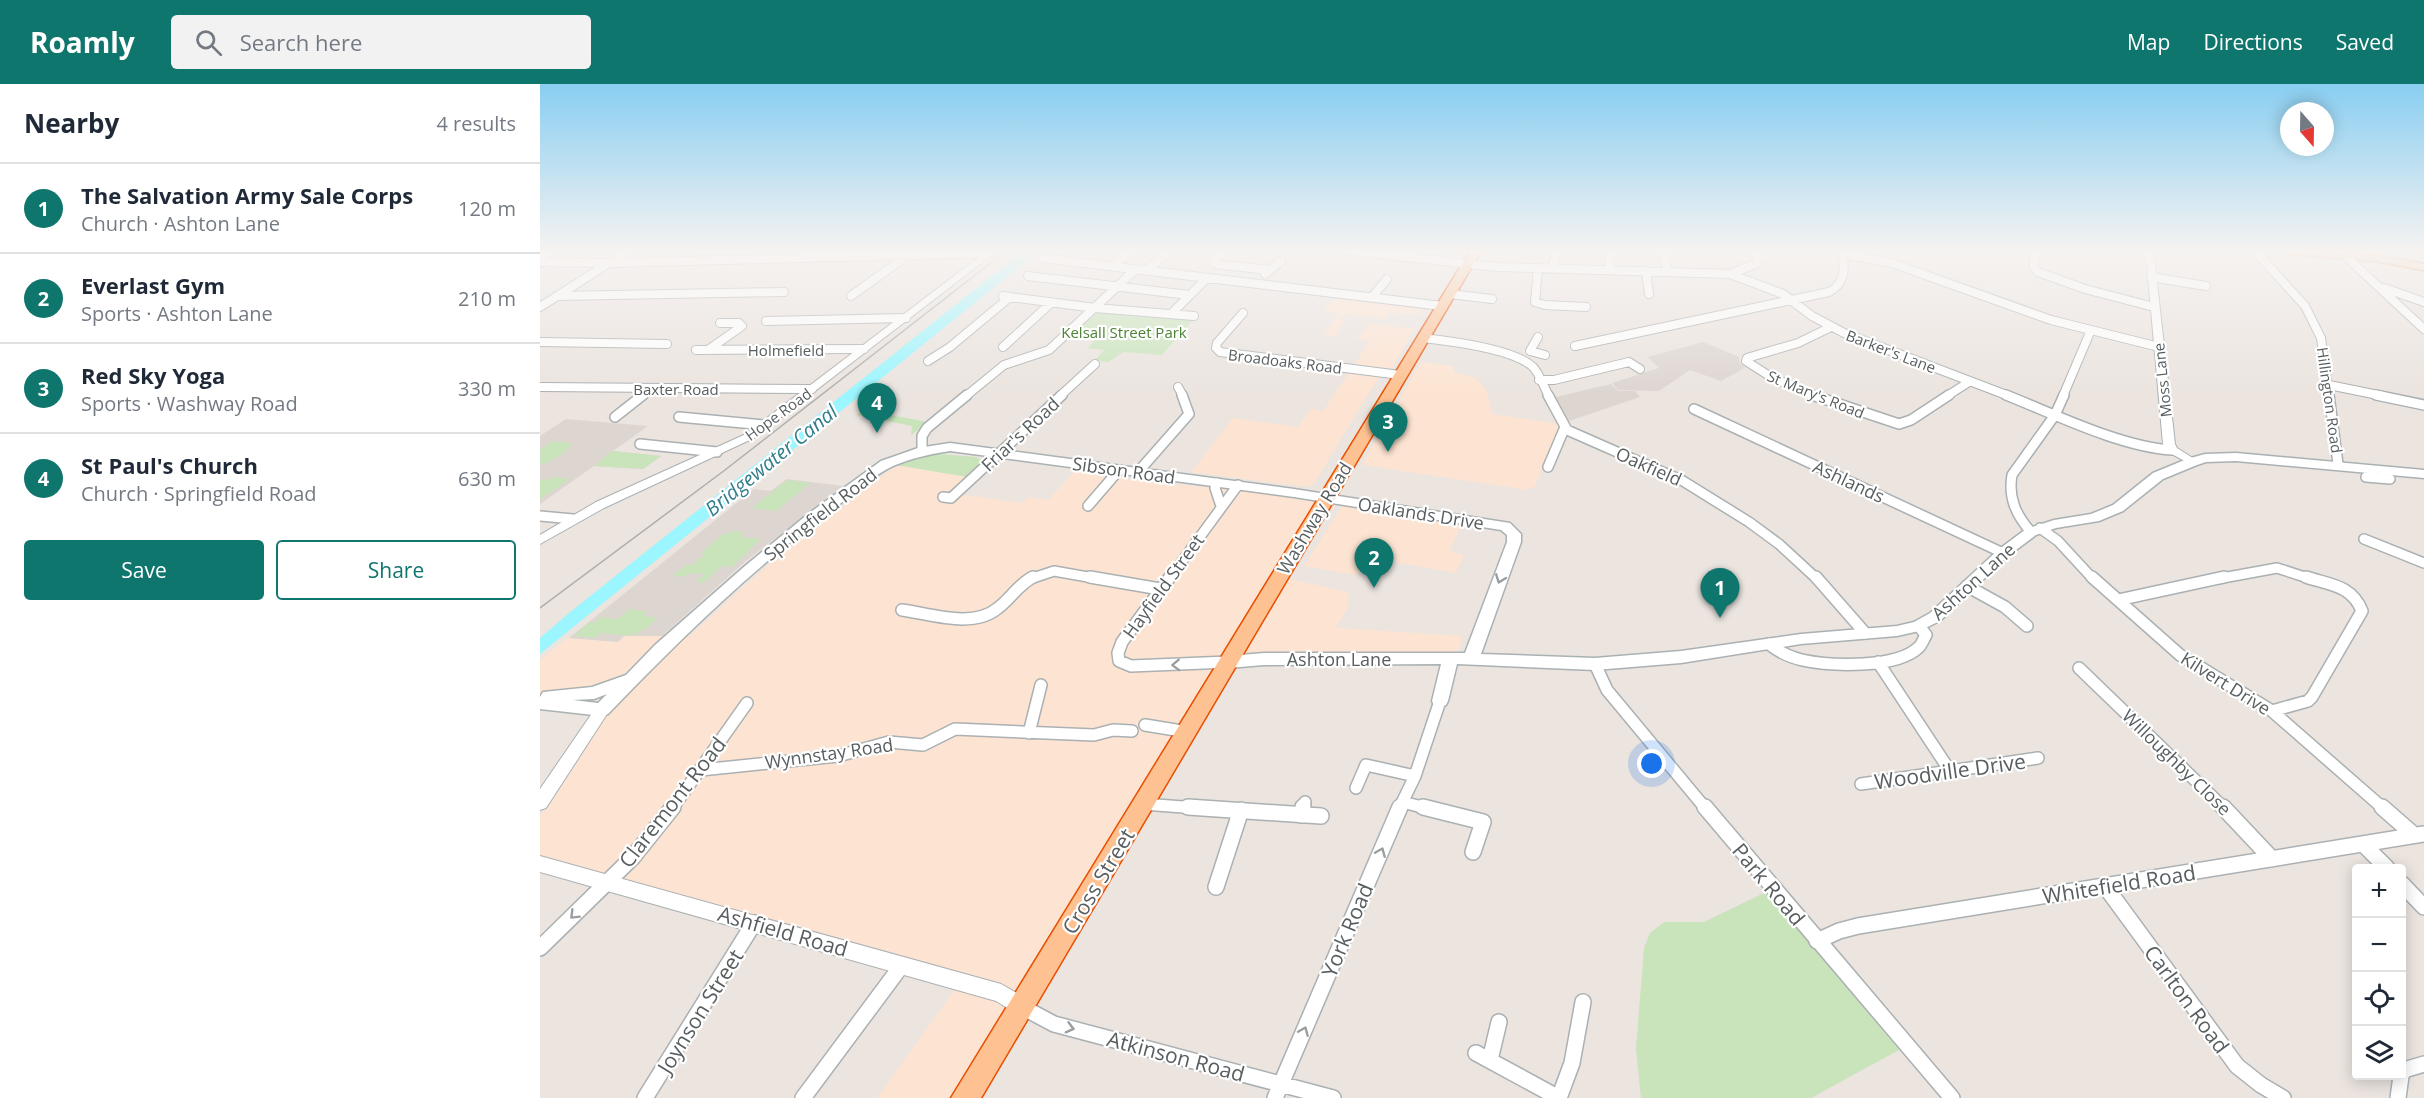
<!DOCTYPE html>
<meta charset="utf-8">
<style>
:root{--surface:#fff;--page:#f2f2f3;--text:#1f2937;--muted:#747a83;--line:#e0e1e3;--accent:#0f766e}
body{margin:0;font-family:"Open Sans",sans-serif;background:var(--page);color:var(--text)}
.controls{position:absolute;right:18px;bottom:18px;display:grid;overflow:hidden;border-radius:6px;box-shadow:0 3px 15px #0003}
.controls button{width:54px;height:54px;display:grid;place-items:center;padding:0;border:0;border-bottom:2px solid var(--line);background:var(--surface);color:var(--text);font:30px sans-serif}
.compass{position:absolute;left:1740px;top:18px;width:54px;height:54px;border-radius:50%;background:var(--surface);box-shadow:0 3px 15px #0003;rotate:160deg}
.you{position:absolute;left:1112px;top:680px;width:21px;height:21px;margin:-15px;border:4px solid #fff;border-radius:50%;background:#1a73e8;box-shadow:0 0 0 9px #1a73e833}
.badge{display:grid;place-items:center;width:39px;height:39px;border-radius:50%;background:var(--accent);color:#fff;font-size:20px;font-weight:700}
.pin{position:absolute;translate:-50% -50px;filter:drop-shadow(0 2px 3px #0008)}
.pin::after{content:'';position:absolute;top:32px;width:21px;height:18px;background:inherit;clip-path:polygon(0 0,100% 0,50% 100%)}
.list{margin:0;padding:0;list-style:none}
h2{display:flex;justify-content:space-between;align-items:center;height:78px;margin:0;padding:0 24px;font-size:26px}
h2 small{font-size:20px;font-weight:400;color:var(--muted)}
.list li{display:grid;grid-template-columns:39px 1fr auto;gap:18px;align-items:center;box-sizing:border-box;height:90px;padding:0 24px;border-top:2px solid var(--line)}
.list b{display:block;font-size:22px;white-space:nowrap}
.list p{margin:0;font-size:20px;white-space:nowrap;color:var(--muted)}
.list em{font-size:20px;font-style:normal;color:var(--muted)}
.actions{display:flex;gap:12px;padding:18px 24px}
.actions a{flex:1;padding:14px 0;border:2px solid var(--accent);border-radius:6px;text-align:center;font-size:21px;color:var(--accent)}
.actions .main{background:var(--accent);color:#fff}
.icon{flex:none;width:33px;height:33px;fill:none;stroke:currentColor;stroke-width:2;stroke-linecap:round;stroke-linejoin:round}
.map{position:relative;flex:none;width:1884px;height:1014px;overflow:hidden}
header{display:flex;align-items:center;gap:36px;box-sizing:border-box;height:84px;padding:0 30px;background:var(--accent);color:#fff}
header strong{font-size:28px}
nav{display:flex;gap:33px;margin-inline-start:auto;font-size:21px}
.search{width:420px;height:54px;background:var(--page);display:flex;align-items:center;gap:15px;box-sizing:border-box;padding:0 21px;border-radius:6px;color:var(--muted);font-size:22px}
main{display:flex}
aside{flex:1;background:var(--surface)}
.map>svg:first-child{display:block}
.commercial{fill:#fde4d2}
.education{fill:#ddd5d0}
.green{fill:#c9e4bb}
.water{fill:#9cf6ff}
.lines{fill:none;stroke-linecap:round;stroke-linejoin:round}
.minor-far3-casing{stroke:#abb0b2;stroke-width:10}
.minor-far2-casing{stroke:#abb0b2;stroke-width:12}
.minor-far1-casing{stroke:#abb0b2;stroke-width:14}
.minor-casing{stroke:#abb0b2;stroke-width:18}
.tertiary-casing{stroke:#abb0b2;stroke-width:2}
.secondary-casing{stroke:#aab1b3;stroke-width:3}
.primary-casing{stroke:#f08d53;stroke-width:4}
.trunk-casing{stroke:#e94f01;stroke-width:3}
.minor-far3{stroke:#fff;stroke-width:8}
.minor-far2{stroke:#fff;stroke-width:9}
.minor-far1{stroke:#fff;stroke-width:11}
.minor{stroke:#fff;stroke-width:15}
.tertiary{fill:#fff;fill-rule:evenodd}
.secondary{fill:#fff;fill-rule:evenodd}
.primary{fill:#ffcea0;fill-rule:evenodd}
.trunk{fill:#fec192;fill-rule:evenodd}
.tram{stroke:#adaeae;stroke-width:1.5}
.oneway{stroke:#9b9ea0}
.labels{text-anchor:middle;dominant-baseline:central;stroke-width:4.5;stroke-linejoin:round;paint-order:stroke}
.far-park-label{font-size:15px;fill:#4c8334;stroke:#fff}
.far-street-label{font-size:15px;fill:#585e60;stroke:#fff}
.street-label{font-size:18px;fill:#585e60;stroke:#fff}
.water-label{font-size:20px;font-style:italic;fill:#317e8c;stroke:#fff}
.near-street-label{font-size:21px;fill:#585e60;stroke:#fff}
</style>
<header>
<strong>Roamly</strong>
<div class="search"><svg class="icon" aria-label="search" viewBox="0 0 24 24"><circle cx="10" cy="10" r="6"/><path d="M15 15l6 6"/></svg>Search here</div>
<nav><a>Map</a><a>Directions</a><a>Saved</a></nav>
</header>
<main>
<aside>
<h2>Nearby<small>4 results</small></h2>
<ul class="list">
<li><span class="badge">1</span><div><b>The Salvation Army Sale Corps</b><p>Church · Ashton Lane</p></div><em>120 m</em></li>
<li><span class="badge">2</span><div><b>Everlast Gym</b><p>Sports · Ashton Lane</p></div><em>210 m</em></li>
<li><span class="badge">3</span><div><b>Red Sky Yoga</b><p>Sports · Washway Road</p></div><em>330 m</em></li>
<li><span class="badge">4</span><div><b>St Paul's Church</b><p>Church · Springfield Road</p></div><em>630 m</em></li>
</ul>
<div class="actions"><a class="main">Save</a><a>Share</a></div>
</aside>
<div class="map">
<svg width="1884" height="1014" viewBox="0 0 1884 1014">
<rect width="100%" height="100%" fill="#ebe4df"/>
<path class="commercial" d="M797,212L882,223L878,231L850,228L845,235L804,230L800,236L805,237L795,252L783,251L798,230L783,227Z
M830,239L874,245L853,283L844,286L830,307L775,398L768,403L651,388L693,334L758,343L770,325L783,327L830,257L818,255Z
M881,278L913,282L914,288L936,294L946,306L952,330L1019,340V346L995,402L987,406L822,381Z
M356,381L427,393L410,409L482,419L488,413L508,416L536,386L581,394L783,416L736,492L808,508V523L796,544L923,552L914,577L900,580L685,582L419,1014H337L418,901L0,772V732L67,630L100,597L44,608L0,610V576L27,554L78,558L84,552H94L97,550L148,553L230,479Z
M804,419L908,438H922L910,467L924,471L916,489L842,476L838,484L827,482L815,491L764,482Z"/>
<path class="education" d="M1163,258L1199,273V278L1205,284L1181,297L1150,286L1119,307L1078,306L1072,299L1119,284L1108,273Z
M1071,300L1078,307H1095L1100,313L1029,337L1016,313Z
M26,335L108,342L73,367L121,372L103,385L54,382L0,420V352Z
M247,395L303,402L207,476L122,552H84L78,558L29,554L214,405L231,407Z"/>
<path class="green" d="M556,226L654,235L622,271L584,268L568,278L555,276L564,266L548,264L561,248L536,246Z
M323,326L388,338L371,351L372,342L317,331Z
M12,357L32,359C28,366 12,380 0,380V366Z
M72,367L121,372L103,385L54,382Z
M397,370L436,373L441,376V379L427,393L356,381Z
M13,393L30,395L0,415V395L8,396Z
M247,396L270,399L236,427L212,424Z
M194,447L204,448L200,453L221,455L192,483L182,482L163,499L156,498L164,490L150,489L145,493L133,491L147,481H152L165,470L161,469L182,451Z
M90,525L107,528L103,532L118,534C94,556 92,552 61,549L55,554L34,552L49,538L54,539L61,533L78,535Z
M1228,807L1359,966L1271,1014H1101L1096,965L1104,864L1110,849L1124,838H1164Z"/>
<path class="water" d="M483,167H499L0,570V554L29,529Z"/>
<g class="lines">
<g class="minor-far3-casing">
<path id="minor-far3" d="M812,167L957,183L1190,190L1243,210L1272,232L1304,249L1469,312
M1069,167L1070,186
M1123,167L1128,188
M1495,167L1494,183L1498,188L1545,205L1614,223
M1715,167L1765,222L1781,254L1789,312
M1800,167L1884,245
M1303,170L1352,179L1511,236L1619,263
M680,172L674,177L675,180L729,186
M0,174L12,167
M502,174L902,222
M0,178L69,179L451,169
M577,178L591,167
M998,184L995,218L1005,221L1046,223
M1012,184L1017,167
M607,186L629,167
M1106,187L1109,210
M725,190L741,177
M1190,190L1217,179L1218,167
M488,192L649,211
M1611,193L1666,202
M1844,204L1884,218
M910,210L952,215
M18,212L244,208
M311,212L368,171
M463,212L555,224L654,232
M832,213L847,195
M0,223L88,167
M703,229L677,259L676,264L680,268L860,291
M631,230L667,194
M226,237L366,234
M998,253L990,267L1005,271
M883,254C910,257 974,265 993,283C1000,290 1004,304 1009,312
M0,258L127,260
M1035,262L1289,208C1306,199 1305,184 1302,167
M463,263L512,218
M156,266L324,265
M168,266L202,242L199,239H180
M388,277L410,263L470,213
M999,296H1014L1089,278L1100,285
M1789,301L1843,312
M0,303L272,305
M638,303L643,312
M101,312L110,305
M426,312L464,281L509,266L596,185
M520,312L555,280
M1275,312L1231,293L1206,277L1207,274L1258,259L1291,243
M1407,312L1429,298
M1523,312L1551,246"/>
</g>
<g class="minor-far2-casing">
<path id="minor-far2" d="M1008,311L1027,346L1143,397L1209,438L1239,460L1277,495
M1272,311L1359,340L1371,336L1409,311
M1466,311C1514,330 1581,363 1632,366
M1789,311L1798,380
M1836,311L1884,321
M1154,325L1463,469
M75,333L103,311
M139,333L225,341
M100,360L177,368
M382,367V352L387,344L427,311
M1008,383L1025,343
M598,388L649,330L642,311
M1826,393L1850,395
M677,399L675,404L681,422
M403,413L411,414L522,311
M548,422L579,386
M0,432L33,435
M1500,444L1518,457L1553,495
M1491,448C1476,431 1468,414 1472,391L1515,331L1524,311
M1824,455L1884,479
M490,495L514,487L559,495
M629,495L698,401
M1677,495L1737,484L1771,495"/>
</g>
<g class="minor-far1-casing">
<path id="minor-far1" d="M550,493L620,505
M630,493L582,558L578,569L579,577L591,582L688,578
M1276,493L1325,549
M1552,493L1640,571L1732,627L1844,725
M1427,502L1465,523L1487,542
M1578,516L1684,493
M362,526C391,530 433,545 458,524C471,514 479,500 493,493
M1229,560C1239,568 1249,573 1262,576C1290,582 1357,585 1379,563C1382,560 1384,554 1386,551L1379,542
M1338,578L1410,687
M1055,580L1067,606L1166,725
M1539,584L1685,725
M1732,627L1768,617L1772,613L1822,527C1812,501 1790,501 1766,493
M605,641L648,648
M489,649L501,601
M161,686L298,672L349,658L383,661L415,645L554,651L573,646L592,647
M1321,700L1498,674
M816,704L826,681L875,692
M863,718L889,725
M603,720L670,725
M132,725L207,619
M763,725L765,718
M859,725L875,692L900,617"/>
</g>
<g class="minor-casing">
<path id="minor" d="M648,723L781,732
M883,723L943,738L933,768
M1165,723L1412,1014
M1683,723L1732,775
M1842,723L1874,751
M761,731L763,723
M1823,760L1847,784
M1862,800L1884,823
M1565,802L1697,982L1721,1001L1743,1014
M676,803L701,726
M1277,857L1299,847L1318,842L1884,750
M0,864L93,773L133,723
M482,923L514,940L793,1014
M936,969L1019,1014
M950,976L959,938
M1862,990L1864,986L1884,980
M105,1014L214,839
M263,1014L362,881
M735,1014L860,723
M1019,1014L1032,979L1043,918
M1858,1014L1861,992"/>
</g>
<g class="tertiary-casing">
<path id="tertiary" d="M447,167H457L214,354L64,424L0,460V451L56,418L206,350Z
M1603,167H1611L1615,181L1635,360L1637,364L1656,376L1658,378L1652,381L1628,368L1623,360L1607,181Z
M62,620L67,622L70,626L67,630L6,724L0,726V705L57,622Z
M0,772L461,900L489,916L492,923L489,930L482,933L456,917L0,788Z"/>
</g>
<g class="secondary-casing">
<path id="secondary" d="M410,359L754,405L970,439L981,450V458L941,570L1055,574L1141,567L1261,550L1357,542L1374,538L1390,529L1458,466L1486,445L1514,436L1551,430L1573,421L1613,389L1647,375L1665,370L1696,369L1884,386V394L1696,377L1666,378L1657,381L1623,395L1583,427L1559,437L1516,444L1496,451L1468,472L1400,537L1379,547L1357,552L1261,560L1141,579L1055,586L917,580L908,617L906,621L900,623L894,621L892,617L901,580L724,581L688,584L682,582L680,578L682,574L688,572L724,569H925L967,458V451L961,446L754,413L410,367C390,370 372,374 353,382C335,390 317,407 301,419C216,481 140,555 68,630L62,632L0,625V613L3,608L52,603L86,591L115,561L205,482L268,430L341,377L378,364ZM67,610L58,619L33,616L54,615Z"/>
</g>
<g class="primary-casing">
<path id="primary" d="M1747,167C1794,167 1838,171 1884,180V186L1837,177L1752,170Z"/>
</g>
<g class="trunk-casing">
<path id="trunk" d="M930,167H941L441,1014H411Z"/>
</g>
<use href="#minor-far3" class="minor-far3"/>
<use href="#minor-far2" class="minor-far2"/>
<use href="#minor-far1" class="minor-far1"/>
<use href="#minor" class="minor"/>
<use href="#tertiary" class="tertiary"/>
<use href="#secondary" class="secondary"/>
<use href="#primary" class="primary"/>
<use href="#trunk" class="trunk"/>
<path class="tram" d="M0,524L185,386L466,167"/>
</g>
<defs><path id="oneway-chevron" d="M-2-3.5L2.5 0L-2 3.5" fill="none" stroke-width="1.6" stroke-linecap="round" stroke-linejoin="round" transform="scale(1.5)"/></defs>
<g class="oneway">
<use href="#oneway-chevron" transform="translate(960 495) rotate(111)"/>
<use href="#oneway-chevron" transform="translate(636 581) rotate(178)"/>
<use href="#oneway-chevron" transform="translate(841 768) rotate(-67)"/>
<use href="#oneway-chevron" transform="translate(34 831) rotate(135)"/>
<use href="#oneway-chevron" transform="translate(530 944) rotate(15)"/>
<use href="#oneway-chevron" transform="translate(764 947) rotate(-67)"/>
</g>
<linearGradient id="sky" x2="0" y2="1"><stop stop-color="#89cef1"/><stop offset="0.54" stop-color="#f6f3f1"/><stop offset="1" stop-color="#f6f3f1" stop-opacity="0"/></linearGradient>
<rect width="1884" height="309" fill="url(#sky)"/>
<g class="labels">
<g class="far-park-label">
<text x="584" y="248">Kelsall Street Park</text>
</g>
<g class="far-street-label">
<text x="246" y="266">Holmefield</text>
<text transform="translate(1351 267) rotate(21)">Barker's Lane</text>
<text transform="translate(745 277) rotate(7)">Broadoaks Road</text>
<text transform="translate(1622 296) rotate(-96)">Moss Lane</text>
<text x="136" y="305">Baxter Road</text>
<text transform="translate(1276 310) rotate(22)">St Mary's Road</text>
<text transform="translate(1790 316) rotate(82)">Hillington Road</text>
<text transform="translate(238 330) rotate(-36)">Hope Road</text>
</g>
<g class="street-label">
<text transform="translate(480 350) rotate(-43)">Friar's Road</text>
<text transform="translate(1109 382) rotate(24)">Oakfield</text>
<text transform="translate(584 386) rotate(8)">Sibson Road</text>
<text transform="translate(1309 397) rotate(25)">Ashlands</text>
<text transform="translate(881 429) rotate(9)">Oaklands Drive</text>
<text transform="translate(280 430) rotate(-38)">Springfield Road</text>
<text transform="translate(774 434) rotate(-59)">Washway Road</text>
<text transform="translate(1433 497) rotate(-42)">Ashton Lane</text>
<text transform="translate(623 502) rotate(-54)">Hayfield Street</text>
<text x="799" y="575">Ashton Lane</text>
<text transform="translate(1686 599) rotate(32)">Kilvert Drive</text>
<text transform="translate(289 669) rotate(-8)">Wynnstay Road</text>
<text transform="translate(1637 678) rotate(44)">Willoughby Close</text>
</g>
<g class="water-label">
<text transform="translate(231 376) rotate(-39)">Bridgewater Canal</text>
</g>
<g class="near-street-label">
<text transform="translate(1410 687) rotate(-8)">Woodville Drive</text>
<text transform="translate(132 718) rotate(-52)">Claremont Road</text>
<text transform="translate(558 797) rotate(-59)">Cross Street</text>
<text transform="translate(1229 800) rotate(50)">Park Road</text>
<text transform="translate(1579 800) rotate(-9)">Whitefield Road</text>
<text transform="translate(807 846) rotate(-67)">York Road</text>
<text transform="translate(243 847) rotate(16)">Ashfield Road</text>
<text transform="translate(1647 915) rotate(54)">Carlton Road</text>
<text transform="translate(160 927) rotate(-58)">Joynson Street</text>
<text transform="translate(636 972) rotate(15)">Atkinson Road</text>
</g>
</g>
</svg>
<div class="controls">
<button>+</button>
<button>−</button>
<button><svg class="icon" aria-label="locate" viewBox="0 0 24 24"><circle cx="12" cy="12" r="6"/><path d="M12 2v4M12 18v4M2 12h4M18 12h4"/></svg></button>
<button><svg class="icon" aria-label="layers" viewBox="0 0 24 24"><path d="M12 4l9 5-9 5-9-5zM3 14l9 5 9-5"/></svg></button>
</div>
<svg class="compass" viewBox="-18 -18 36 36"><path d="M0-13l5 13h-10z" fill="#e53935"/><path d="M0 13l5-13h-10z" fill="#747a83"/></svg>
<div class="you"></div>
<div class="pin badge" style="left:1180px;top:534px">1</div>
<div class="pin badge" style="left:834px;top:504px">2</div>
<div class="pin badge" style="left:848px;top:368px">3</div>
<div class="pin badge" style="left:337px;top:349px">4</div>
</div>
</main>
